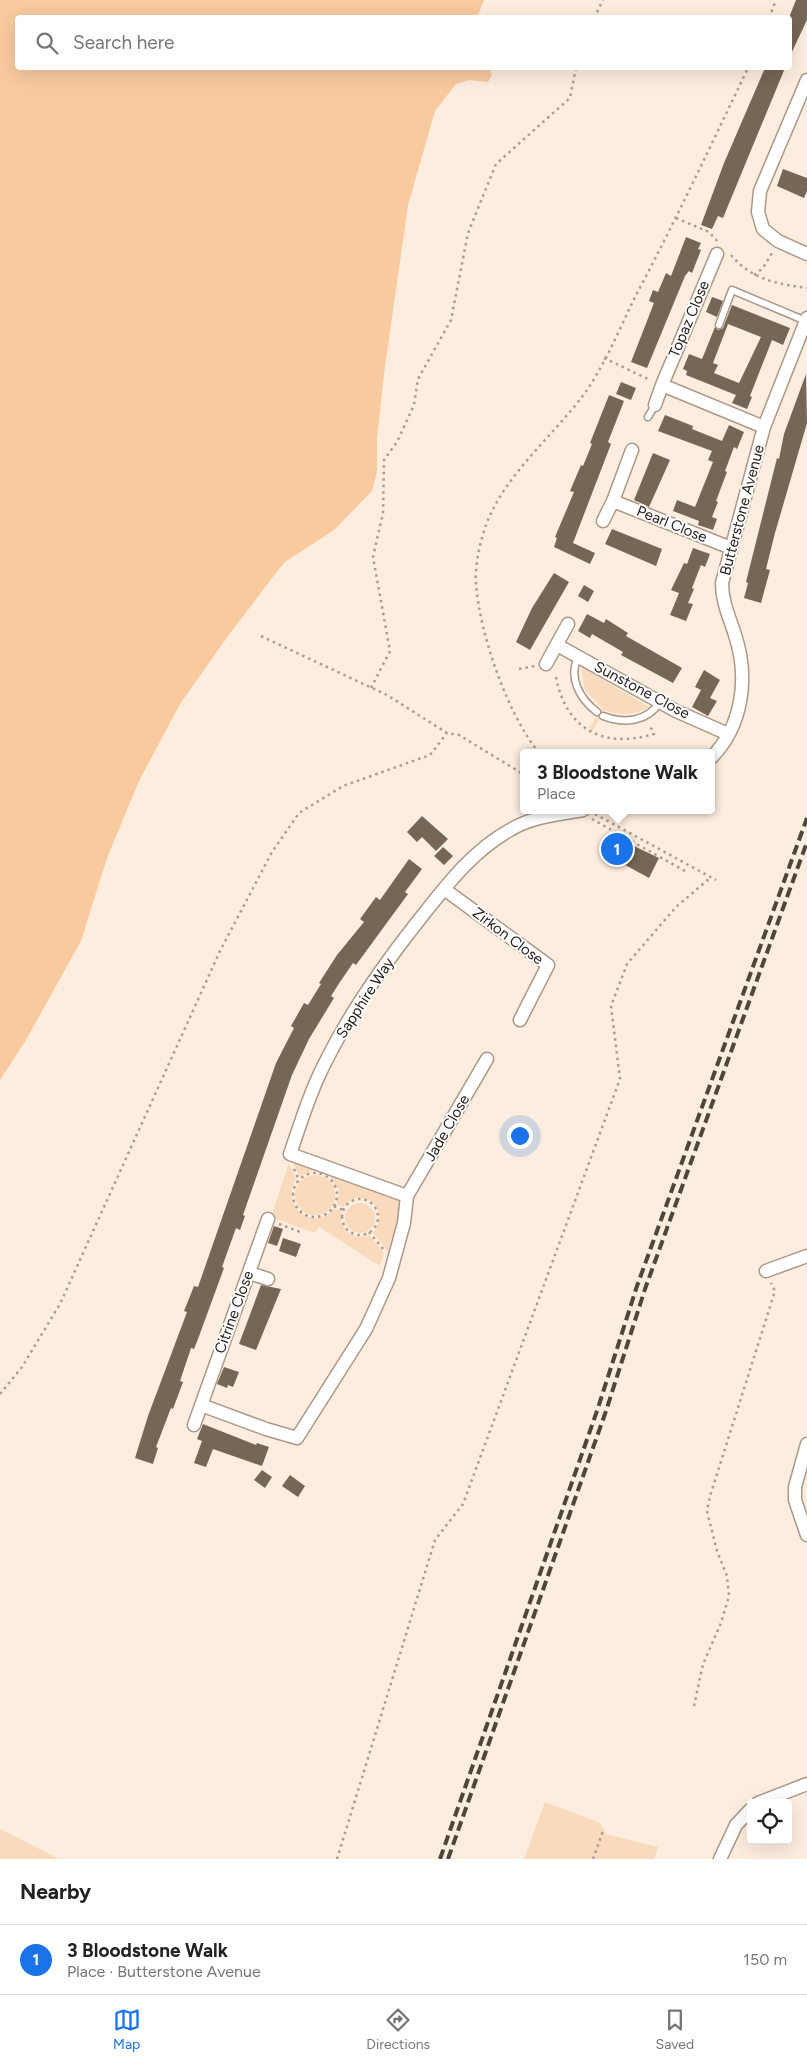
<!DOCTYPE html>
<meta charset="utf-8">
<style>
:root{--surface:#fff;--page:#f6f6f6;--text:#222;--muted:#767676;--line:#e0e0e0;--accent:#1a73e8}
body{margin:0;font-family:Figtree,sans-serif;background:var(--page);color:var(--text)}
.controls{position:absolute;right:15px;bottom:15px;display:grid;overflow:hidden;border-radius:5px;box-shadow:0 5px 20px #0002}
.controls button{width:45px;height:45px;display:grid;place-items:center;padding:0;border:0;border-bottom:1px solid var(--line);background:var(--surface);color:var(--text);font:25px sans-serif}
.you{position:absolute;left:519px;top:1135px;width:18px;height:18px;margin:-12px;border:4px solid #fff;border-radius:50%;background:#1a73e8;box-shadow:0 0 0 8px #1a73e833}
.badge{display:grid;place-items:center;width:32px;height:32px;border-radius:50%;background:var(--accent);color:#fff;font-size:16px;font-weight:700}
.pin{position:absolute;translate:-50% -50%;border:2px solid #fff;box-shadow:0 1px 5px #0006}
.popup{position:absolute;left:520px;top:749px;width:195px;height:65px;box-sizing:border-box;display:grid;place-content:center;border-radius:5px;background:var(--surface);filter:drop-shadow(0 1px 4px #0005);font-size:16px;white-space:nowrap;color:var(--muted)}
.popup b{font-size:19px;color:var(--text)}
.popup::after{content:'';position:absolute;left:50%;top:100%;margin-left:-10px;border:10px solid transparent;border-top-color:var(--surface)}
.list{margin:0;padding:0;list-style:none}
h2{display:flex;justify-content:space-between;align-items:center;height:65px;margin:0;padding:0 20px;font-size:21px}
h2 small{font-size:16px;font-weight:400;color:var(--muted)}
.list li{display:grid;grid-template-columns:32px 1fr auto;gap:15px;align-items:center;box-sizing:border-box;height:70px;padding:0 20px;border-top:1px solid var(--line)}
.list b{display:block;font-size:19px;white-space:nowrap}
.list p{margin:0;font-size:16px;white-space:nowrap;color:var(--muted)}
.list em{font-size:16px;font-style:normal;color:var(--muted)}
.icon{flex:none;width:28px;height:28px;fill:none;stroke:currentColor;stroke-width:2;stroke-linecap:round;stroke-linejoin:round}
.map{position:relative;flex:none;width:807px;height:1859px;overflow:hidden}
.search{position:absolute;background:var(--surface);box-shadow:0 5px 20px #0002;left:15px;right:15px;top:15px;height:55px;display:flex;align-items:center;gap:12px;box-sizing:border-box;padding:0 18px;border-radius:5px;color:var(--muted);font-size:19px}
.sheet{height:135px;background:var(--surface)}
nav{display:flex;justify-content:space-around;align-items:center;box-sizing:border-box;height:70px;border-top:1px solid var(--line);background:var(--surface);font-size:14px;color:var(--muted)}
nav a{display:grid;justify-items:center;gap:2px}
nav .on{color:var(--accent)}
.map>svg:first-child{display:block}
.green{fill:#fadabc}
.water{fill:#f8ca9e}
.building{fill:#765;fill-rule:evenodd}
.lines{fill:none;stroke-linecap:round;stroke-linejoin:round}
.service-casing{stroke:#ab9887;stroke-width:9}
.minor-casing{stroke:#ab9887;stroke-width:15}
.path{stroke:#a99c90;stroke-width:2.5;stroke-dasharray:2.5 4;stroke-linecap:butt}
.service{stroke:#fff;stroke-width:6}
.minor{stroke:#fff;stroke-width:12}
.rail{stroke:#4e453d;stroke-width:4;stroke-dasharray:10 5;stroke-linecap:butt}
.labels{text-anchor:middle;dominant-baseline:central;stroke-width:4;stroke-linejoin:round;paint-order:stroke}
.street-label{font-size:15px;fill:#241d16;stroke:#fdfdfd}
</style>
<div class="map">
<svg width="807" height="1859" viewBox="0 0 807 1859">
<rect width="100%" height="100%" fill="#fdedde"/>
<path class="green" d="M581,667L649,707C635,715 620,716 604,710L593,731L589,728L602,708L585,690Z
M292,1159L398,1198L400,1212L389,1253L373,1233C393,1209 361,1183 343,1207L337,1205L339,1190L330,1176L315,1170L299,1176Z
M289,1163L296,1179C279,1206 314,1233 334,1209L341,1211C338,1229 352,1241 369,1235L384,1253L380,1266L319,1227L315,1233L271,1217Z
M295 1195a20 20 0 1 1 40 0a20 20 0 1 1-40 0Z
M345 1218a15 15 0 1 1 30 0a15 15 0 1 1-30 0Z
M545,1802L600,1823L606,1834L658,1847L654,1859H524Z
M0,1829L59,1859H0Z"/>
<path class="water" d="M0,0H484L477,18H18V68H489L492,75L488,82L469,80L456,84L435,111L408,205L384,373L377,439V472L372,491L334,530L285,562L279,569L228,636L180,704L139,781L107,858L81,941L26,1040L0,1080Z"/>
<path class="building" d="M796,0H807V20L790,56V15Z
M765,68H785L723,218L718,216L712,229L701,225L724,163Z
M783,169L807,178V191L804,198L777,186Z
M686,237L701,243L698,249L701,250L692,273L689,271L685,276L647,368L631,362L654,303L649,301L653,290L658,292L666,273L671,276Z
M712,297L723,301L717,317L706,312Z
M732,305L790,328L783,345L772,340L750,396L752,397L747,409L732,403L736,395L686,375L687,371L683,369L689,354L702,359L715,327L718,330L723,328ZM728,324L761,337L739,383L714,373L718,365L713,363Z
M806,374L807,423L775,533L766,569L770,570L761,603L744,598L748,583L746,582L777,458L779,459L784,434Z
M621,382L636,388L631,400L616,394Z
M609,395L624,401L608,442L611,444L573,543L595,553L590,564L554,547L557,538L555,537L574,492L570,491L581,465L583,466L592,444L590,443Z
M665,415L693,426L692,429L722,441L729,425L744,432L737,449L734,447L725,471L727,472L716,501L718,502L712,517L717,519L713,530L698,525L699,521L673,511L677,500L695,507L713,462L708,460L712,451L658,431Z
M653,453L670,460L649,507L634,500Z
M612,529L662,549L656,566L605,544Z
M693,548L710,554L705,567L701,565L692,588L694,589L688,603L693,604L686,621L670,615L679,593L671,590L684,563L687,564Z
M554,573L569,582L530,650L516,642L532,608Z
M584,585L594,591L588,602L578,596Z
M587,614L604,623L606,619L628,633L626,636L682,668L673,683L621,655L623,652L592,634L590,638L578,631Z
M704,670L720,680L710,698L717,701L708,716L692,707L701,690L695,687Z
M422,816L448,839L436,851L422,837L417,842L407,832Z
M613,836L659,858L649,878L605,854Z
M443,847L453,856L444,865L434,856Z
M409,859L422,869L405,892L408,894L356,965L353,963L340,982L331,996L334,998L309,1039L292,1075L243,1215L245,1216L240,1230L236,1228L222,1267L224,1268L198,1339L194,1349L191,1348L180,1381L183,1382L173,1409L171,1408L156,1447L158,1448L153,1464L135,1458L148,1416L187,1312L184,1311L194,1286L198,1287L276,1063L294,1028L291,1026L304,1003L308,1005L321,984L319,983L337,955L364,922L360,919L376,897L380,900Z
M274,1226L283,1229L277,1246L268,1243Z
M283,1238L301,1244L296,1257L279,1251Z
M261,1285L281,1289L256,1350L239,1344Z
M224,1367L239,1372L233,1387L228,1385L227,1388L217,1384Z
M203,1424L256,1445L257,1443L269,1447L262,1466L213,1449L206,1467L194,1463L202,1441L197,1439Z
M262,1470L272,1477L265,1488L254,1480Z
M290,1475L305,1486L298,1497L282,1486Z"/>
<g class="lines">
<g class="service-casing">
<path id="service" d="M719,325L732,290L806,321
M648,417L655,405
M579,656C567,677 580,699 597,712
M603,716C624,724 647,722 660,702"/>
</g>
<g class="minor-casing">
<path id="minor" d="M807,80L760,191L758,212L763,229L778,241L807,254
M717,254L662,385L764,427
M655,405L662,385
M632,450L613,501L731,548
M603,521L613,501
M557,645L676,711L728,734
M546,664L568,624
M711,758C743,726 749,677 735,635C729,616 722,602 722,583L764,427L807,318
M444,889L548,965L520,1020
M407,1196L290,1154C301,1122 311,1089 327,1059C352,1009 385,963 419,920C446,886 472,851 510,830C531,817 559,814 583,810
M766,1271L807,1256
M249,1273L268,1279
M201,1405L266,1429L297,1438L366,1329L389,1278L404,1223L407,1196L487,1059
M194,1425L268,1219
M807,1444L795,1487V1500L807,1535
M758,1803L807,1784
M720,1859L736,1825L751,1809"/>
</g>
<path class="path" d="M594,18L603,0
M769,18L776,0
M676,218L709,232L718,242
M731,255C751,279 777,284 807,288
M754,275L763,268L772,253
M604,358L650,380
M261,636L387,695L447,733L459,735L523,774
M519,669L535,666
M556,677C566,730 604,749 654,734L649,724
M371,688L390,651L373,557L383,513L384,460L397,442L414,405L418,379L451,320L468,233L496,164L570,98L576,68
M539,753C507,713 480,635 476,584C475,569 478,552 482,538C497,479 553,438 587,390C606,362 620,328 635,297C675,222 711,145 748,68
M595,814L716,880
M592,819L685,871
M294,1169L299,1180
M293 1195a22 22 0 1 1 44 0a22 22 0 1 1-44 0Z
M342 1217a18 18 0 1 1 36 0a18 18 0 1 1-36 0Z
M334,1206L343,1210
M279,1224L303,1233
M369,1232L384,1250
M0,1394L22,1367L60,1304L220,951L272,852L299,813L343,786L430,755L447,733
M694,1706L703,1664L721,1623L729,1596L727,1576L717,1551L707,1511L710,1496L775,1291L771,1283
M337,1859L435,1540L463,1504L620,1079L611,1006L627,964L676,907L710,878
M593,1859L603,1831"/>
<use href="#service" class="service"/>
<use href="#minor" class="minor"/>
<path class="rail" d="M440,1859L598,1408L637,1286L807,818
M448,1859L606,1411L645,1289L807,842"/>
</g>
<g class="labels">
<g class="street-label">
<text transform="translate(689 319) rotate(-67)">Topaz Close</text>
<text transform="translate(742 510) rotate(-75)">Butterstone Avenue</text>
<text transform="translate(672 524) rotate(22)">Pearl Close</text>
<text transform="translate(642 690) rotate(28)">Sunstone Close</text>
<text transform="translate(508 936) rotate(37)">Zirkon Close</text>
<text transform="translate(365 998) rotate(-57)">Sapphire Way</text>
<text transform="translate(447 1128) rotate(-60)">Jade Close</text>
<text transform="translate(234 1312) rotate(-70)">Citrine Close</text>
</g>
</g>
</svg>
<div class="controls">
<button><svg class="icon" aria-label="locate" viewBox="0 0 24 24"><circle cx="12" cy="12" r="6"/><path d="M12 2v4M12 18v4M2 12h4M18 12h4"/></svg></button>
</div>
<div class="you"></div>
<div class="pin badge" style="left:617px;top:849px">1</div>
<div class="popup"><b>3 Bloodstone Walk</b>Place</div>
<div class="search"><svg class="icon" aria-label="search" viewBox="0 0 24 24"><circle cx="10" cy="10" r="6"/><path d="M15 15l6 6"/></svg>Search here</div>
</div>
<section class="sheet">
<h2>Nearby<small></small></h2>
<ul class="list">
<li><span class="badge">1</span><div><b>3 Bloodstone Walk</b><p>Place · Butterstone Avenue</p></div><em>150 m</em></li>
</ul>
</section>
<nav>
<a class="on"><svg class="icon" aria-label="map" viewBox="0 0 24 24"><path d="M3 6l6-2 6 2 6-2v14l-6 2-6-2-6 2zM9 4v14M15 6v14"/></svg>Map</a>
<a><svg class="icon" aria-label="directions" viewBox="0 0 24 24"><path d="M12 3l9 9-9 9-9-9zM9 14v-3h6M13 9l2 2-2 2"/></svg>Directions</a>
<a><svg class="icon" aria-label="saved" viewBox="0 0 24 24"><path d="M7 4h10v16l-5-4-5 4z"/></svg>Saved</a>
</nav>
